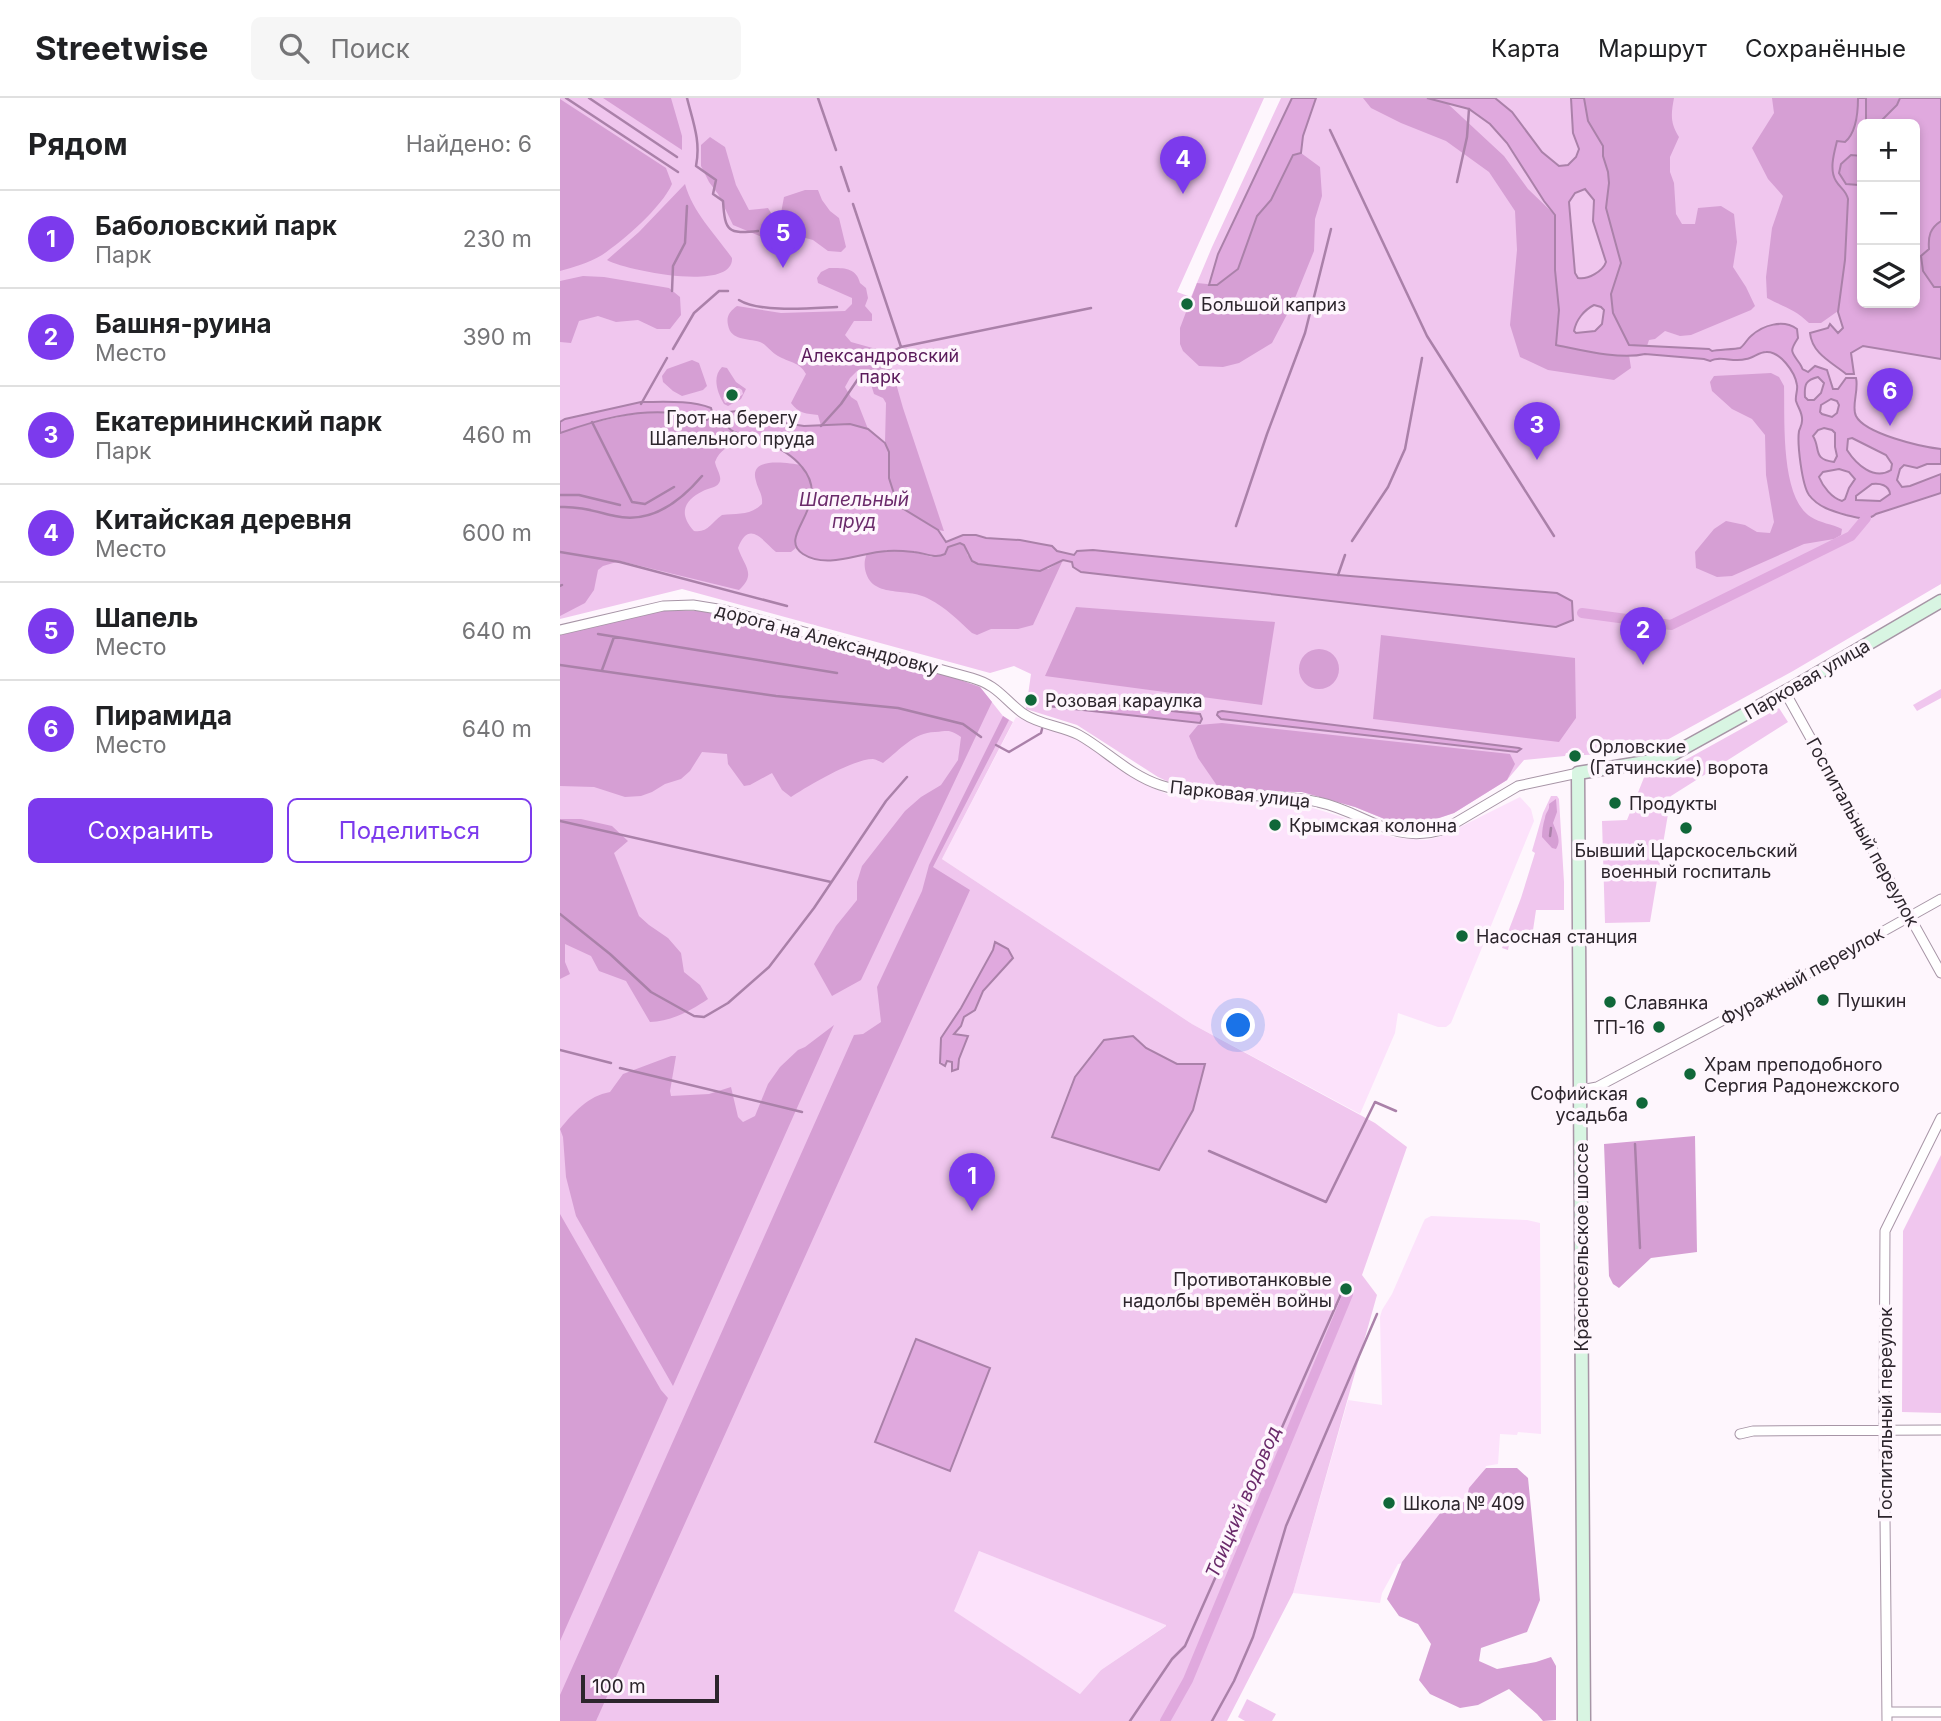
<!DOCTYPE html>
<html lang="ru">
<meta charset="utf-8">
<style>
:root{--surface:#fff;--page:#f6f6f6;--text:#202124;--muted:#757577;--line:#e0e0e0;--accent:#7c3aed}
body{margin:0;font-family:Inter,sans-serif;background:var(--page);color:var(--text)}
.controls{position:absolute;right:21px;top:21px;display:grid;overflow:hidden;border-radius:10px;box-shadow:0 4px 10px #0003}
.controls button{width:63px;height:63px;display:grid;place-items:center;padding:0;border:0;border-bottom:2px solid var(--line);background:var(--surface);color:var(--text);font:35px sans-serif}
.scale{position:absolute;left:21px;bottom:18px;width:138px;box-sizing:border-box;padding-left:7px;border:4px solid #2c252c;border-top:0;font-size:19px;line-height:24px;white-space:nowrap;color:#2c252c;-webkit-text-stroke:5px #fef6fd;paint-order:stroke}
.you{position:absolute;left:679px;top:928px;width:24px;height:24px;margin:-18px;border:5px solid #fff;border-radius:50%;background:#1a73e8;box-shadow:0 0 0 10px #1a73e833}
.badge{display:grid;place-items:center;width:46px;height:46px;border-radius:50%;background:var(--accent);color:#fff;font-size:23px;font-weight:700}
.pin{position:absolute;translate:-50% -58px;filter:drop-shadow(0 2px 4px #0008)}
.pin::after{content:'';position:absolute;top:37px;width:24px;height:21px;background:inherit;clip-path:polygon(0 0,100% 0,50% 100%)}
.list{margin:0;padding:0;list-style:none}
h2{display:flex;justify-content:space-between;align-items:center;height:91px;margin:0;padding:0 28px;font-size:30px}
h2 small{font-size:23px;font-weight:400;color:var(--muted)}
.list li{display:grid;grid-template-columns:46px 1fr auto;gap:21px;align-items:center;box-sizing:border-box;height:98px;padding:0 28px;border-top:2px solid var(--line)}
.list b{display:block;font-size:26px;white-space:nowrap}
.list p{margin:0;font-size:23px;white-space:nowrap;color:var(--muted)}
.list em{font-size:23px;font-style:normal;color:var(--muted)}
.actions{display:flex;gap:14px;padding:21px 28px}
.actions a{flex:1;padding:16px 0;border:2px solid var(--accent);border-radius:10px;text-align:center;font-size:24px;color:var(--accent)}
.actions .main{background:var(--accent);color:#fff}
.icon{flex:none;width:38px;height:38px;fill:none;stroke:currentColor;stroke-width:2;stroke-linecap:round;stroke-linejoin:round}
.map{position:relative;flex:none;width:1381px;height:1623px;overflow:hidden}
header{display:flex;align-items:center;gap:42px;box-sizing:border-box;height:98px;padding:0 35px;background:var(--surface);border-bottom:2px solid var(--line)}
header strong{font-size:33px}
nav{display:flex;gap:38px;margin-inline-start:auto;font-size:24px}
.search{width:490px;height:63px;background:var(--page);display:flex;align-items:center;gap:18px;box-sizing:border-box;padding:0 24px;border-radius:10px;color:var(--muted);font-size:26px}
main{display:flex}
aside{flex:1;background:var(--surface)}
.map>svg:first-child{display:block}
.built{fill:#fce2fb}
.green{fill:#f0c6ee;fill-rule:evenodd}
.forest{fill:#d69fd4;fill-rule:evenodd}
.water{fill:#e0a9de;stroke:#aa81a9;stroke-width:2;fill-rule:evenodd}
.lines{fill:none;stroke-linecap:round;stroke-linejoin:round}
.stream{stroke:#aa81a9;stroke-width:2.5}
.canal{stroke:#e0a9de;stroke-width:10}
.minor-casing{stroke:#a795a6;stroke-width:11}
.secondary-casing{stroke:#a795a6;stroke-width:15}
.minor{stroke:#fff;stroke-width:9}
.secondary{stroke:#d8f5e2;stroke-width:12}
.poi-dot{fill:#106739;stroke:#fef6fd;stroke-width:2.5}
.labels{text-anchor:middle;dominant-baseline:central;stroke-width:7;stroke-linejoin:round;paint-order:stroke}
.poi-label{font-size:18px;fill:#2c252c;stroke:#fef6fd;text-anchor:start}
.park-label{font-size:18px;fill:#5a1a5a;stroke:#fef6fd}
.street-label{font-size:18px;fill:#2c252c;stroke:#fef6fd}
.water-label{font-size:19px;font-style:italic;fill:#6b2b6b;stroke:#fef6fd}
</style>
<header>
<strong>Streetwise</strong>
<div class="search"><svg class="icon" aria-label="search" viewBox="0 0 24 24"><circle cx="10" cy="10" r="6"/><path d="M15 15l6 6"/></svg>Поиск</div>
<nav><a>Карта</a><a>Маршрут</a><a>Сохранённые</a></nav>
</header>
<main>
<aside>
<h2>Рядом<small>Найдено: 6</small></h2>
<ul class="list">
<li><span class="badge">1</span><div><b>Баболовский парк</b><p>Парк</p></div><em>230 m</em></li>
<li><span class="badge">2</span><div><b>Башня-руина</b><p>Место</p></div><em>390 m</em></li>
<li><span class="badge">3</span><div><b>Екатерининский парк</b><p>Парк</p></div><em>460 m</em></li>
<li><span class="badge">4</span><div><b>Китайская деревня</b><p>Место</p></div><em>600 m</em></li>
<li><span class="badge">5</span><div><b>Шапель</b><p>Место</p></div><em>640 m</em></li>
<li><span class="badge">6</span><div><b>Пирамида</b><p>Место</p></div><em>640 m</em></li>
</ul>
<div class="actions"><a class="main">Сохранить</a><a>Поделиться</a></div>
</aside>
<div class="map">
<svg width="1381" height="1623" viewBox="0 0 1381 1623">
<rect width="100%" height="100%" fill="#fef6fd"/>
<path class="built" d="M456,619L508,636L527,646L564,674L584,686L607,696L634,701L700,703L743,707L789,721L823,737L839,740L866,742L882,738L960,699L971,711L974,723L891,925L886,929H878L838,915L835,935L800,1016L632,926L382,761Z
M871,1118L967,1122L980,1125L981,1336L958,1334L957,1337L940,1336L938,1366L926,1368L919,1387L878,1422V1458L838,1466L822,1495L820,1505L733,1495L788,1302L822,1307L820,1219L822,1212L832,1196L863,1125L865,1121Z
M419,1453L607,1527L541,1572L520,1596L393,1513Z"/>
<path class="green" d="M0,0H704L617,194L631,199L652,149L721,0H1381V486L1233,573L1096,648L1082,655L1024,657V655H1006L1005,658L964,662L947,682L894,715L867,724H832L795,709L742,694L645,692L613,686L598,679L517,627L466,611L471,576L454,568L430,575L122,491L0,521ZM1302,26H1355V205H1302Z
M109,512L139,513L157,516L389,578L420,589L443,618L453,624L382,761L632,926L815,1025L847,1049L802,1177L817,1197L733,1495L667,1623H0V537ZM419,1453L606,1527V1528L541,1572L520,1596L394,1513Z
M1381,591V600L1357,613L1353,607Z
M1219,610L1228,624L1111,698L1090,824L1045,825L1042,723L1067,722L1085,677L1098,676L1109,671Z
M991,698H997L999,701L1004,784V812H976L972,839L950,841L948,852L942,850L961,800L975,755L972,753L983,715Z
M1381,1057V1315L1342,1314L1343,1133Z
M687,1601L716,1616L712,1623H685L678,1619Z"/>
<path class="forest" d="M43,0H111L122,38V52Z
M803,0H867L888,6L944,58L968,91L995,117V172L999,212L997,247L1036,255L1069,257L1071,270L1054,282L988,272L960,259L950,227L957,152L955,113L929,74L886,43L841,25L811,10Z
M1024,0H1114C1111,16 1110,25 1119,39L1110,59V74L1114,85L1116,116L1122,126H1135L1138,110L1161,108L1174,116L1177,144L1173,169L1186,189L1195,208L1191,212L1131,237L1120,238L1105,233L1095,241L1089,242L1087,248L1069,247L1053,215L1051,196L1061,165L1046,110L1049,85L1048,74L1043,58V48L1028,23Z
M1212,0H1298C1298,14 1296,35 1285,44H1278C1274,55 1269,72 1276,83C1280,90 1286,92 1288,101L1285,162L1278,213L1261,225H1249C1235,211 1224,209 1207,200L1206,179L1212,130L1223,98L1208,81L1192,50L1214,15Z
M1306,0H1340L1337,7L1318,26H1306Z
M0,1L106,70L112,86C102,109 63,143 42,157C29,165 14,169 0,173Z
M150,39L165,49L176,87L189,112L208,110L213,118L221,115L224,99L245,92H258L262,102L270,113L279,120L286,149L281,154L268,153L253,142L238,138L202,139L173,127L158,96L149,84L141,68V47Z
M741,55L760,69L762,98L755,121L754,153L733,205L712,245L679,265L663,269L639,268L623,253L620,246V230L637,185L657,187L677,171L697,118L711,102L734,57Z
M1292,57L1302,58V85L1299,87L1286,86L1279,75L1281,66Z
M125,86C133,115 156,137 172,160C174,195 64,172 47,162L79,134Z
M1381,123V189H1374L1363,173L1361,158L1369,151C1368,138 1370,130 1381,123Z
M269,170C283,170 296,169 300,185L306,190L308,200L305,208L312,216V223H294L285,237L291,244L327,254L343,310L384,433L378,432L352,418L342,411L336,402L329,380V354L325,345L326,305L323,300L314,296L308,277L297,273L290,280L285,289L291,299L297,303L308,331L290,326L261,328L258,317C247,316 238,315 231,305L246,276C240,264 228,264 218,258C211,254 207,247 200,244C187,240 171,243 168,227C166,218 170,213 177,208L221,215L285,213L292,206V200L258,185L257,180L261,174Z
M23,178L44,179L109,190L120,199L121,217L110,231H97L78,222L56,224L38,218L19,223L11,245L0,244V183Z
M132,262L139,265L147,288L143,292L122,298L113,293L103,284L102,278L107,271Z
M162,269L167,270L176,284L186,291L181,301L168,308L164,306C157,294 152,279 162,269ZM175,290H179L182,292L183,296L176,302L165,305L163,300L164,297Z
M1211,275L1219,279L1224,288C1225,321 1220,400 1251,419C1260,425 1272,426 1282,431L1281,437L1274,441L1244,446L1172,478L1157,479L1136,470L1135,454L1154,431L1166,423L1185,427L1197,434L1210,435L1214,424L1206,377L1205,337L1192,321L1172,311L1152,293L1150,284L1154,278Z
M98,314L131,317L147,322L153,317L166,318C165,328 171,333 181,336L179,342C169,349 160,351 155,364C156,371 163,379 159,385C156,390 148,390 143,393C124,402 118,416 134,433C148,435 151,425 162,417C177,415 190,418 202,406C203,396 198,392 196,383C188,358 227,365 241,367C245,373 250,379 252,387C258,410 231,427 237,449L231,454H216C203,443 189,421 178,450C184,468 197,476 179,492L60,463L43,468L38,472L34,492L25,505L0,518V335C33,324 64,316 98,314Z
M400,445L404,447L408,458L488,471L503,462L473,527L458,531H431L417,537L412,535C399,523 385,509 369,501C346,488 311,502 305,471C304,464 305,461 307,455C329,452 351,452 372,459L388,449Z
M516,509L715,524L702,607L485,578Z
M109,512L139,513L157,516L389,578L420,589L432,604L301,882L272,898L254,866L276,828L297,802V784L302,768L345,713L361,699L381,687L398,662L401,639C389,631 389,633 375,634C353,635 341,651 323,665C321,664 315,661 313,661C293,661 248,688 231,699L222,692L212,675L190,687L184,688L168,666L167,656L142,654L130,673L121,681L105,686L92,694L81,698L65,699L34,689L0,688V537L93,514Z
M821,537L1015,560L1016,620L999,644L813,621Z
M739 571a20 20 0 1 1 40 0a20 20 0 1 1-40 0Z
M443,618L449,622L373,769L410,792L36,1623H0V1597L294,937L303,936L321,924L317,889L362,793L369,767Z
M662,625L950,656L955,666L947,682L894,715L867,724H832L795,709L742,694L660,692L638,660L629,638L638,627Z
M996,701L997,714L993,725C996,734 1002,742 996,751L992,750L982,739C982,733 983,726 985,720C986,713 990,713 989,706Z
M0,721H21L52,728L68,743L54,755L79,818L89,827L108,840L121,855L124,874L140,887L148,901C132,912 110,924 90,924L66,883L39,873L31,858L5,846V864L10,876L0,881Z
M274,927L113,1288L16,1118L6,1079L3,1039L0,1031C14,1014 28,998 50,994L63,976L111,958H116L110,993L111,998L149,996L171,989L178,1019L183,1024L195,1018L208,986L220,969L238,952L245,949Z
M1135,1038L1137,1154L1091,1160L1059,1190L1053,1186L1049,1178L1044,1046Z
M0,1116L101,1292L108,1300L0,1543Z
M926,1370H957L968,1380L980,1502L967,1534L921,1550L919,1563L937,1571L976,1564L991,1559L996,1568V1622L983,1623L977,1616L949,1591L918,1607L900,1610L870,1596L859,1582L871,1546L858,1526L839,1518L827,1501L842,1464L881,1414L906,1403L909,1390Z"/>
<path class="water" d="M732,0H756L743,38L741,55L733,57L711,102L697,118L678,171L657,187H649L658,156Z
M867,0H935L952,14L982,54L999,68L1008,67L1016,59L1019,51L1013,35L1011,0H1024L1028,23L1043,48V58L1048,74L1049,85L1046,110L1061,165L1051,196L1053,215L1069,247L1149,251L1152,253C1158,252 1176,251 1180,250C1184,248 1187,241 1191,238C1203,227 1223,221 1237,231L1238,240C1229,254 1231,253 1240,266C1245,274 1239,269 1248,274L1255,268L1267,272L1273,291H1278L1286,280H1296C1299,292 1291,309 1296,318C1305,336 1362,349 1381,351V366H1367L1357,370L1344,367L1340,371L1337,382L1342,389L1350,388L1381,376V395L1316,416C1307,424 1295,419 1286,417C1272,413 1258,409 1249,397C1242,387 1237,346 1239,333C1240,330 1242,327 1242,323C1243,315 1238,310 1236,303C1235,298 1238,292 1237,287C1235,274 1220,253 1206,254C1199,254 1193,260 1186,261C1173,265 1161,257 1150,263L1144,261L1085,256C1060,262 1021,252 996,247L999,212L995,172V117L984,103L947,45L930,26L909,11ZM1025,91L1034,102L1033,123L1046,164C1043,173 1028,182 1018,180L1015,175L1009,104L1015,95ZM1034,207L1041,209L1044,212L1042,226L1035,233L1016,235L1014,233C1016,222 1024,212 1034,207ZM1258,279L1264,285L1261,295L1254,302H1248L1245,299C1244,286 1246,282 1258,279ZM1271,301L1277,303L1279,307L1277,315L1272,319L1262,316L1260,314L1261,307ZM1264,330L1272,332L1275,335V349L1277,358L1274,364C1252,361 1261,351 1253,338L1258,332ZM1292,340L1326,357L1332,366L1331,372C1314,383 1296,366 1287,352L1288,341ZM1279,371L1289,374L1295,381L1289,390L1285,401L1282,403C1272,400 1263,389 1259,379L1263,374ZM1312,386C1320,385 1329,387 1330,396L1320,403L1296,402V398Z
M1298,0H1306V26H1302V58L1291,57L1281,66L1279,75L1286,86L1299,87L1302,85V205H1355V26H1318L1337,7L1340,0H1381V123C1370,130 1368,138 1369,151L1361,158L1363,173L1374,189H1381V261L1303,248L1291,255L1294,276H1286C1273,265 1252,256 1250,235L1268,230L1270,226L1278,235L1283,230L1278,214L1285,162L1288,101C1286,92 1280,90 1276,83C1269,72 1274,55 1277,43L1285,44C1296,35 1298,14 1298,0Z
M81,304C104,304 130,302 151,310L153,317L147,322C136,320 126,316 114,315C75,311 37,322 0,335V324L5,321Z
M177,313L189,314L224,325L244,328L290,326L308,331L325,345L329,354V380L336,402L342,410L378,432L386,444L403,437H416L426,440L460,442L481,446L492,448L497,453L514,457L517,453L533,452L778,477L997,495L1012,503L1013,522L996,529L521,474L513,469L512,464L503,462L480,473L418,466L412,463L404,447L400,445L388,449L385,456C374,461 366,455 354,454C345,453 336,452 327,453C301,454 268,472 243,456C215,438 274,407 242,369C230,354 210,345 192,339C185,337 177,336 171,332C166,328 165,324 166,318L169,314Z
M487,600L640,616L642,621L640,625L487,608L485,606Z
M662,613L959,650L961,651L957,654L661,621L657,617L658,614Z
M435,844L448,851L453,860L423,893L415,912L404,919L401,928L394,936L408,938L399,961L398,971L392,973V964L387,963L385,968L380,965L381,940L401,910L433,852Z
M573,938L586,950L617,966H645L633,1012L599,1072L492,1039L515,979L544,942Z
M356,1241L430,1270L390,1373L315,1344Z"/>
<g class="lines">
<path class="stream" d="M6,0L118,74
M29,0L117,59
M127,0C133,24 141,43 136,68L156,82L153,96L163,103C165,134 168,136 198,133
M258,0L276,52
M770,32L867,238L994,438
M281,69L289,93
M897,84L907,39L909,11
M293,106L341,249
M112,193L113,168L125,145L127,108
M179,202C199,215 253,210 277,209
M113,251L134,215L159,193H168
M335,252L341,249L531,210
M314,265L326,257
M81,306L107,260
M32,324L72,404L85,406L114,389
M261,328L281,306L300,278
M0,397H19L60,407
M0,409C19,408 37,414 55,418C90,426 120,404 142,378
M676,428L707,336L745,235L771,131
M792,443L828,389L845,351L862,260
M0,454L60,464L227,508
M778,477L785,457
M0,488L2,487
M38,536L277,575
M0,567L216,598L338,610L403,626L421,639
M42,572L54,539
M436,647L449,654L481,635L482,631
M0,723L271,784
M990,738L991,730
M0,816L50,856L91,894L134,918L144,919L168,905L209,869L254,810L326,703L347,679
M0,952L51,965
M60,970L242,1014
M1075,1046L1080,1150
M649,1053L766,1104L815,1004L836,1013
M570,1623L612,1561L625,1548L782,1194
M652,1623L674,1583L693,1539L726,1428L817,1216"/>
<path class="canal" d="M1022,515L1111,527L1291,438L1306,420
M605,1623L628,1582L788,1196"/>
<g class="minor-casing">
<path id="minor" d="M0,532L103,508L133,507L164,512L412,580C419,582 426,585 432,589C444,597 452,608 464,616C480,627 502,628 519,637C546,652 569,677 600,687C651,704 707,692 758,704C806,714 831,748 885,731L958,688L1018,675
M1225,594L1381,875
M1021,992L1037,989L1188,909L1381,801
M1180,1336L1193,1333L1381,1332
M1327,1614H1381
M1327,1623L1324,1317L1325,1133L1381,1020"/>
</g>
<g class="secondary-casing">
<path id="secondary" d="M1024,1623L1018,675L1104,661L1234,589L1381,503"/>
</g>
<use href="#minor" class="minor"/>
<use href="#secondary" class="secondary"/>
</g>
<g class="poi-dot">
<circle cx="627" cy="206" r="7"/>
<circle cx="172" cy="297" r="7"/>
<circle cx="471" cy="602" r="7"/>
<circle cx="1015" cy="658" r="7"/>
<circle cx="1055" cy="705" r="7"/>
<circle cx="715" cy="727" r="7"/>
<circle cx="1126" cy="730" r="7"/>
<circle cx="902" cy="838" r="7"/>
<circle cx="1263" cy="902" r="7"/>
<circle cx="1050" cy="904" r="7"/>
<circle cx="1099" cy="929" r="7"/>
<circle cx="1130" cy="976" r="7"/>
<circle cx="1082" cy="1005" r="7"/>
<circle cx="786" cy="1191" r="7"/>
<circle cx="829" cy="1405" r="7"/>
</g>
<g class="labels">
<g class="poi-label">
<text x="641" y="206">Большой каприз</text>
<text x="172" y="319" text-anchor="middle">Грот на берегу<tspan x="172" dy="21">Шапельного пруда</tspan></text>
<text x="485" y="602">Розовая караулка</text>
<text x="1029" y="648">Орловские<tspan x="1029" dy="21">(Гатчинские) ворота</tspan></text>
<text x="1069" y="705">Продукты</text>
<text x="729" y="727">Крымская колонна</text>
<text x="1126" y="752" text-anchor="middle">Бывший Царскосельский<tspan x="1126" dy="21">военный госпиталь</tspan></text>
<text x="916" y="838">Насосная станция</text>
<text x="1277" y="902">Пушкин</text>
<text x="1064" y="904">Славянка</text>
<text x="1085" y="929" text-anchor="end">ТП-16</text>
<text x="1144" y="966">Храм преподобного<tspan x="1144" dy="21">Сергия Радонежского</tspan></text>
<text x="1068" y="995" text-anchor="end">Софийская<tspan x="1068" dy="21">усадьба</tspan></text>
<text x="772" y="1181" text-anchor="end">Противотанковые<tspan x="772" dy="21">надолбы времён войны</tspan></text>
<text x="843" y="1405">Школа № 409</text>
</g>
<g class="park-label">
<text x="320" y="257">Александровский<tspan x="320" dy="21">парк</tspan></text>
</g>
<g class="street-label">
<text transform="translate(267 541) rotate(15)">дорога на Александровку</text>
<text transform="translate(1247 581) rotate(-30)">Парковая улица</text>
<text transform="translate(680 696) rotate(6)">Парковая улица</text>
<text transform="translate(1303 734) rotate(61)">Госпитальный переулок</text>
<text transform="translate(1242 878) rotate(-29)">Фуражный переулок</text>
<text transform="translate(1021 1149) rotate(-90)">Красносельское шоссе</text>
<text transform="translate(1325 1315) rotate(-90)">Госпитальный переулок</text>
</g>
<g class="water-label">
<text x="294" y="401">Шапельный<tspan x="294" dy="22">пруд</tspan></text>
<text transform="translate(683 1404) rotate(-67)">Таицкий водовод</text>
</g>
</g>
</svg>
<div class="controls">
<button>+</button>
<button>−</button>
<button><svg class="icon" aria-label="layers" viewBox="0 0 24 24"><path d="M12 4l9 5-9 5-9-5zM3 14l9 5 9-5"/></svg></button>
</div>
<div class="scale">100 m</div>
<div class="you"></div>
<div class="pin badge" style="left:412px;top:1113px">1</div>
<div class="pin badge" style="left:1083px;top:567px">2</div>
<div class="pin badge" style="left:977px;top:362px">3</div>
<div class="pin badge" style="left:623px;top:96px">4</div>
<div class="pin badge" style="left:223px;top:170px">5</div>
<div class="pin badge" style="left:1330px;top:328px">6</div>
</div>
</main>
